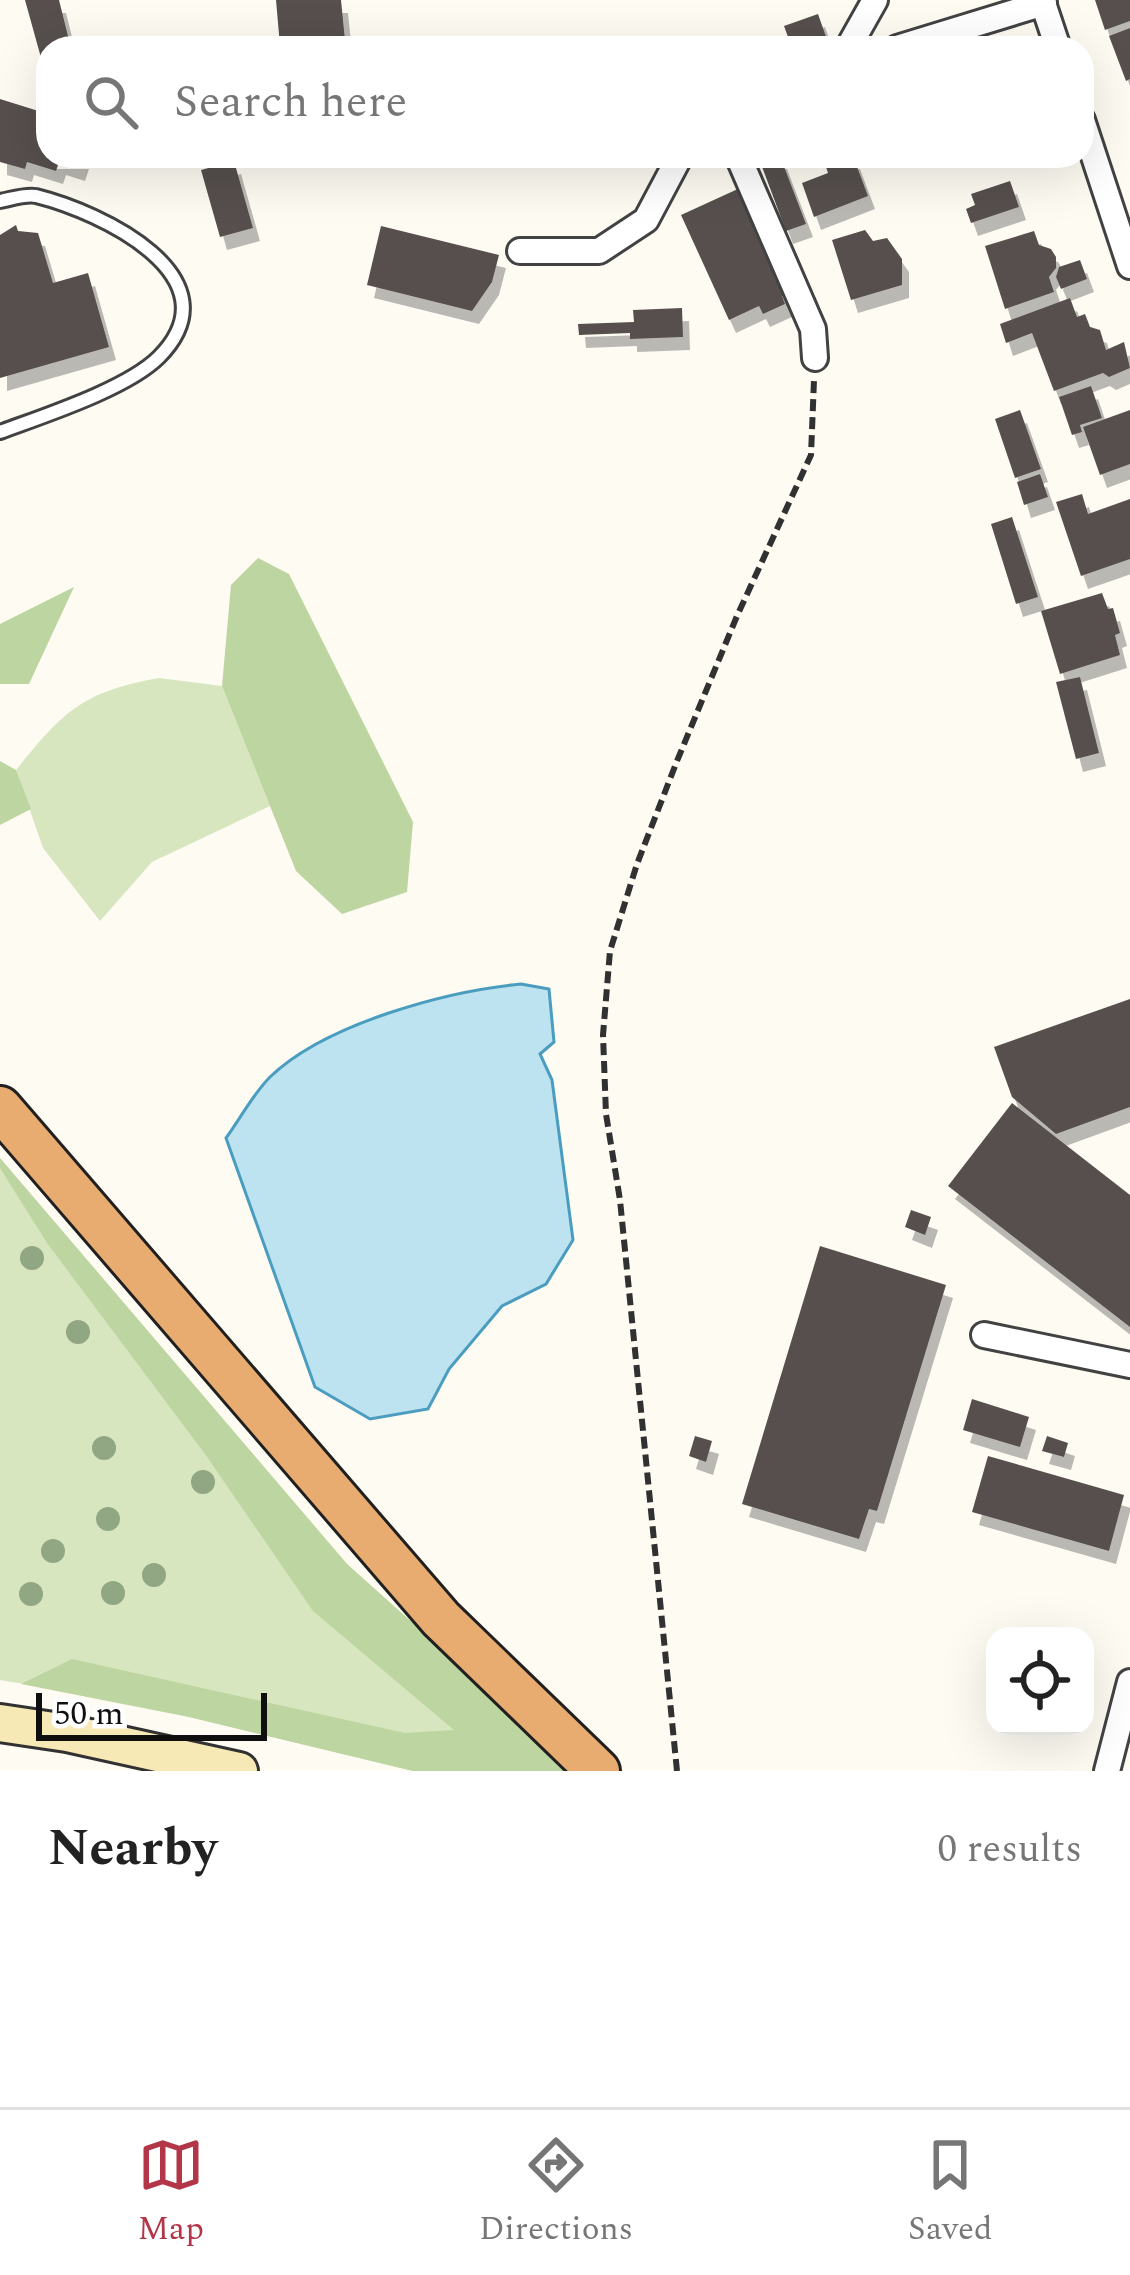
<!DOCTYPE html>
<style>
:root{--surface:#fff;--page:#f6f6f6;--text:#222;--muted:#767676;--line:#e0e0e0;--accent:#b23548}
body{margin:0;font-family:Spectral,serif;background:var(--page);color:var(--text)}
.controls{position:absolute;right:36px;bottom:36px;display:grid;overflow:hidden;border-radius:24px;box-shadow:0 12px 48px #0002}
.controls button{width:108px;height:108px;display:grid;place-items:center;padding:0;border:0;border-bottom:3px solid var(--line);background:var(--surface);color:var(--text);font:60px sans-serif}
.scale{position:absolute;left:36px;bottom:30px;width:231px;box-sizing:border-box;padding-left:12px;border:6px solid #0f0f0f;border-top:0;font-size:33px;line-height:42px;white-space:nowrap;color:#0f0f0f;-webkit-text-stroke:9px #fff;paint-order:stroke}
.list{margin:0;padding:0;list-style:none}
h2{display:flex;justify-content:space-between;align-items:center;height:156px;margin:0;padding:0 48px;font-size:51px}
h2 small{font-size:39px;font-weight:400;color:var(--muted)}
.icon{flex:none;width:66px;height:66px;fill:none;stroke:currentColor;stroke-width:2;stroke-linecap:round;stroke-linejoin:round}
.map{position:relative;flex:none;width:1130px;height:1771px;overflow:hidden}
.search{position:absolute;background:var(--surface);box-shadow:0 12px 48px #0002;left:36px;right:36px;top:36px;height:132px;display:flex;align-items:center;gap:30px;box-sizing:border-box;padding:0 42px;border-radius:36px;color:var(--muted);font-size:45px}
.sheet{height:336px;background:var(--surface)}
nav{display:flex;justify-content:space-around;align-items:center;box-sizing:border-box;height:168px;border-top:3px solid var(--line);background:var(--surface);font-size:33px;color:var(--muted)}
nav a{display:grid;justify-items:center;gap:6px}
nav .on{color:var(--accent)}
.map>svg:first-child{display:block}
.green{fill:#d7e6bf}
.forest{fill:#bdd5a0}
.water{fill:#bde2f0;stroke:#4b9dc0;stroke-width:3}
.building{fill:#57504d;filter:url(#shadow)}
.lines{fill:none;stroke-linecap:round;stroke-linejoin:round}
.service-casing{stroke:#424242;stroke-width:18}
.minor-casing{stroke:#424242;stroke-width:30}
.secondary-casing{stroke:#313131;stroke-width:42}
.trunk-casing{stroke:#202020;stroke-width:48}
.path{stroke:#313131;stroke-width:6;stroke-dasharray:12 6;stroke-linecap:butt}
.service{stroke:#fff;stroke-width:12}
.minor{stroke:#fff;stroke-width:24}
.secondary{stroke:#f7e9b5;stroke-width:36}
.trunk{stroke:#e8ac70;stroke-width:42}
.tree{fill:#91a682}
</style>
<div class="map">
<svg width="1130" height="1771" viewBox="0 0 1130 1771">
<defs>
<filter id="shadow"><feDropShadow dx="7" dy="13" stdDeviation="0" flood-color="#0004"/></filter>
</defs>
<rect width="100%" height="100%" fill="#fefbf3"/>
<path class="green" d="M159,678L222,686L270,806L152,862L100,921L43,848L16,770C64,711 82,692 159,678Z
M0,1158L347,1564L570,1764L413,1771L119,1700L0,1680Z"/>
<path class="forest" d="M258,558L289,574L413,822L407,892L342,914L296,871L222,686L231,585Z
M74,587L29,684H0V624Z
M0,761L16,770L31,809L0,825Z
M0,1158L347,1564L570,1764V1771H413L189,1717L21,1684L72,1659L405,1733L454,1730L313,1611L205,1454L47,1243L0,1168Z"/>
<path class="water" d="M521,984L549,989L554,1042L540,1054L552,1080L573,1240L546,1284L502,1306L449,1369L428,1409L370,1419L315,1387L226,1138C240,1119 253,1094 270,1077C325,1024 446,991 521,984Z"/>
<path class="building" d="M25,0H59L71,48H48V83Z
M276,0H341L345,40L280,46Z
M1095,0H1130V21L1105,30Z
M818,14L830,48H792L784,26Z
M1130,28V79L1126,81L1109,36Z
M0,99L48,114V156H82L78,168L59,162L56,171L27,162L25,169L0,162Z
M758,156H780L806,224L786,231Z
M831,156H853L868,196L814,217L802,183L828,173L826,167L834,164Z
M234,161L253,228L220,237L201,170Z
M1010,181L1019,207L971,223L966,209L975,205L971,194Z
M740,188L789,293L782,296L785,304L763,314L759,306L729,320L681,215Z
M16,225L18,231L38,233L53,283L88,273L109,347L0,378V235Z
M381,226L499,255L492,282L472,311L367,285Z
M865,230L873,241L887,238L902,259V285L851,300L832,240Z
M1034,231L1039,245L1051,249L1056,257V268L1049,277L1054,292L1005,309L985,246Z
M1080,260L1087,279L1061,289L1056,277L1059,267Z
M1070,298L1077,317L1085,314L1090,327L1100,330L1106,350L1124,342L1130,368L1109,377L1103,373L1054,391L1032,333L1006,343L1000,324Z
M682,308L683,337L630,339V333L579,335L578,324L634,322L633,310Z
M1091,386L1102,418L1080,425L1082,432L1072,435L1059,397Z
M1020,410L1041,469L1015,478L995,419Z
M1130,410V464L1100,475L1083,427Z
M1040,474L1048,497L1024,505L1017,482Z
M1082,494L1088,514L1130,499V559L1081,576L1056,502Z
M1012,517L1038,597L1016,604L991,524Z
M1102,593L1108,609L1113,608L1120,633L1115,635L1120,655L1060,674L1041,611Z
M1080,677L1099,753L1076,759L1056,682Z
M1130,999V1107L1056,1134L1012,1097L994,1047Z
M1012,1103L1130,1195V1327L948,1186Z
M911,1210L931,1217L925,1235L905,1227Z
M820,1246L946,1285L877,1511L869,1509L859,1539L742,1504Z
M972,1399L1029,1417L1020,1447L963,1430Z
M695,1436L712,1441L706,1462L689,1456Z
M1047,1436L1068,1443L1064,1457L1042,1451Z
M988,1456L1124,1495L1109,1551L972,1512Z"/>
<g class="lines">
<g class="service-casing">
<path id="service" d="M0,201C11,199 25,194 36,196C101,212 238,277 159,357C127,389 43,416 0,432"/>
</g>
<g class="minor-casing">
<path id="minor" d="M1042,0L1058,48
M848,48L875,0
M897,48L1044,3
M1082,120L1130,266
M738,156L813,329L815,358
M520,251H599L646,220L680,156
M984,1335L1130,1365
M1107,1771L1130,1682"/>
</g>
<g class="secondary-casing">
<path id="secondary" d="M0,1723L67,1733L239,1771"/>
</g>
<g class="trunk-casing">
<path id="trunk" d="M0,1108L441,1619L598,1771"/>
</g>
<path class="path" d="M677,1771L620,1200L606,1114L603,1035L610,951L637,864L677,761L737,616L811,455L814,380"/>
<use href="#service" class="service"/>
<use href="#minor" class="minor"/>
<use href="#secondary" class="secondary"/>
<use href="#trunk" class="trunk"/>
</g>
<g class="tree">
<circle cx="32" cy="1258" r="12"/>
<circle cx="78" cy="1332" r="12"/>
<circle cx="104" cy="1448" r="12"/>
<circle cx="203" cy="1482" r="12"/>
<circle cx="108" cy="1519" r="12"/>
<circle cx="53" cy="1551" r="12"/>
<circle cx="154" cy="1575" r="12"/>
<circle cx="113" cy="1593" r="12"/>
<circle cx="31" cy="1594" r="12"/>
</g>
</svg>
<div class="controls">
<button><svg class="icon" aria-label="locate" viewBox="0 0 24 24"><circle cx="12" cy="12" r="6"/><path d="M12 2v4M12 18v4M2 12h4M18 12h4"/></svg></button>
</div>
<div class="scale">50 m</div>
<div class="search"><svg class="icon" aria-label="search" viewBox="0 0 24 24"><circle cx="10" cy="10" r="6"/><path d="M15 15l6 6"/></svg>Search here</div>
</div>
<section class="sheet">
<h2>Nearby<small>0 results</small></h2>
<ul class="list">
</ul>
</section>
<nav>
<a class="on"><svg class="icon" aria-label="map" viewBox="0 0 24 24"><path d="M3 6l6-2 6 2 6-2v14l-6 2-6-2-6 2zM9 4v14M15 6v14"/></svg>Map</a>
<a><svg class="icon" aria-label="directions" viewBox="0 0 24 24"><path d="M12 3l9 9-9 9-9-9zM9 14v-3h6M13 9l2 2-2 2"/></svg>Directions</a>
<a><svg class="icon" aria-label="saved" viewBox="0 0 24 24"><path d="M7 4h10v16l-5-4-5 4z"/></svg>Saved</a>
</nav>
